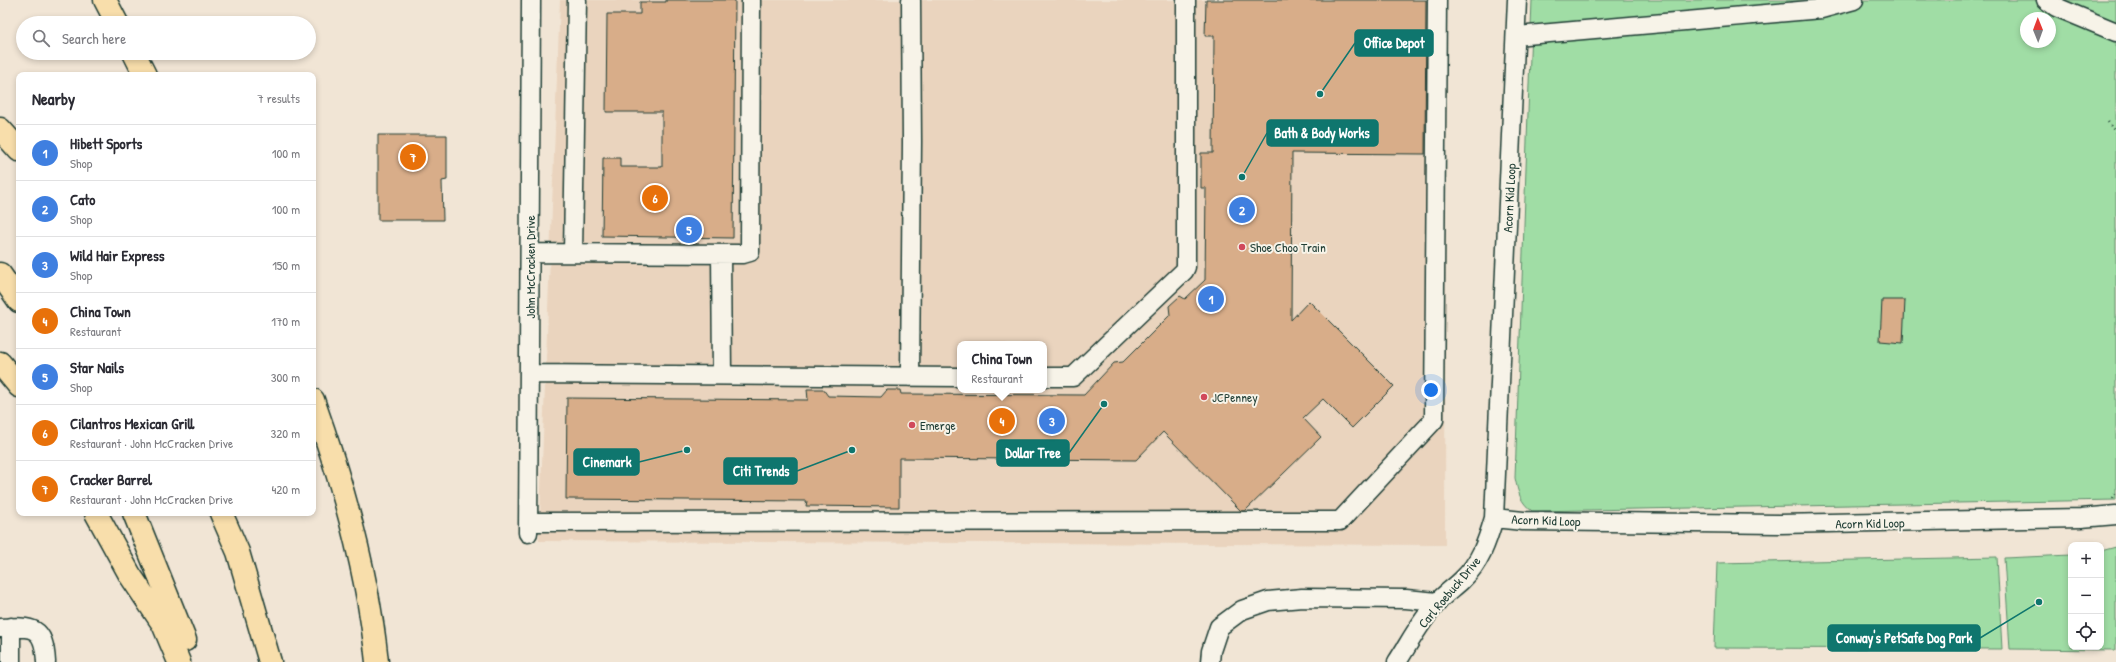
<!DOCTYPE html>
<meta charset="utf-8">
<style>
:root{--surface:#fff;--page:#f2f2f3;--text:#2b2b33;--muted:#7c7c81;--line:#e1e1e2;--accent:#2563eb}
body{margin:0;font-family:"Patrick Hand",sans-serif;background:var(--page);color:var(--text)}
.controls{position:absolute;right:12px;bottom:12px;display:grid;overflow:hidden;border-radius:8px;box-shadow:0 2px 6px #0003}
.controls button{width:36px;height:36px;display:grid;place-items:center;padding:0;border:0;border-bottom:1px solid var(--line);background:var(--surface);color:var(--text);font:20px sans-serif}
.compass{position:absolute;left:2020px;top:12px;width:36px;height:36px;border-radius:50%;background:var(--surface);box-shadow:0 2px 6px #0003;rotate:359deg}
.you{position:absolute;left:1431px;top:390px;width:14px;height:14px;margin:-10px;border:3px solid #fff;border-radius:50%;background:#1a73e8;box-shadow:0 0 0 6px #1a73e833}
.badge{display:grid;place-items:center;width:26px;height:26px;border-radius:50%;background:var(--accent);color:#fff;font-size:13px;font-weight:700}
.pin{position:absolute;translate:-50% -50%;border:2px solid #fff;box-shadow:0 1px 4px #0006}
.popup{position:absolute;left:957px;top:341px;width:90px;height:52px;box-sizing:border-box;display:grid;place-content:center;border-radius:8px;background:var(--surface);filter:drop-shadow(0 1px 3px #0005);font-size:13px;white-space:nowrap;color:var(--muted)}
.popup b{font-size:15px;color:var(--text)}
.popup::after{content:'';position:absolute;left:50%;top:100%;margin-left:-8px;border:8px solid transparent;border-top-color:var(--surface)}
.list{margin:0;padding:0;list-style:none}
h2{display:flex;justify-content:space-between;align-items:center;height:52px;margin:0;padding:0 16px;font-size:17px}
h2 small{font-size:13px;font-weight:400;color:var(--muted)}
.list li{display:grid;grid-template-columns:26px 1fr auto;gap:12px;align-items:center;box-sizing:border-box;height:56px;padding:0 16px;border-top:1px solid var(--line)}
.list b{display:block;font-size:15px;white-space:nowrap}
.list p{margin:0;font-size:13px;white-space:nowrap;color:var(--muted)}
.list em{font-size:13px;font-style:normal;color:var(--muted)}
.icon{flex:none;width:22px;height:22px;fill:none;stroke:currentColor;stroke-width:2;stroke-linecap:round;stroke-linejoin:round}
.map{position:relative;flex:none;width:2116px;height:662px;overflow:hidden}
.search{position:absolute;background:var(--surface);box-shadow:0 2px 6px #0003;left:16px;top:16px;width:300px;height:44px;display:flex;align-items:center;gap:10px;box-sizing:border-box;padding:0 14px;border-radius:22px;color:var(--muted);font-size:15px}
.panel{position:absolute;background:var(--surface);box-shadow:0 2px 6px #0003;left:16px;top:72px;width:300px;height:444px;border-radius:8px}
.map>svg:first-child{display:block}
.built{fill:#ead4be;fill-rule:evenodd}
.green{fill:#a0dda5;stroke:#608d6c;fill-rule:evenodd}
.building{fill:#d8ad89;stroke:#1f3d34}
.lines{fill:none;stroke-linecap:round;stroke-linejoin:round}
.minor-casing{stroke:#1f3d34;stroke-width:21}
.highway-casing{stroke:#1f3d34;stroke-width:25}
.path{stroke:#1f3d34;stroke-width:2.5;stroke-dasharray:1 3;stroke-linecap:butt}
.minor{stroke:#f7f3e8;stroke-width:18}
.highway{stroke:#f8deab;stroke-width:22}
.poi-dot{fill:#d1495b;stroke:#f7f3e8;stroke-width:1.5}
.labels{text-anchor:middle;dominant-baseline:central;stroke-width:4;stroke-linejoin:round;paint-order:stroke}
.street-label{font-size:13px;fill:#1f3d34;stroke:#f7f3e8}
.poi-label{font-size:13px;fill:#1f3d34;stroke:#f7f3e8;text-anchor:start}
.leader{fill:none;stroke:#0f766e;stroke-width:1.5}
.callout-dot{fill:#0f766e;stroke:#f7f3e8;stroke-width:1.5}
.callout{fill:#0f766e;stroke:#0f766e;stroke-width:1.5}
.callout-label{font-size:14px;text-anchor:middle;font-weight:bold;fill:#fff}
</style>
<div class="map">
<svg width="2116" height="662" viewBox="0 0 2116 662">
<rect width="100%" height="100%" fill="#f1e5d5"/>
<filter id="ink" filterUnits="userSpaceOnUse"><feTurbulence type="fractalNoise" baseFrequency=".025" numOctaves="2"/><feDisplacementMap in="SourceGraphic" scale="8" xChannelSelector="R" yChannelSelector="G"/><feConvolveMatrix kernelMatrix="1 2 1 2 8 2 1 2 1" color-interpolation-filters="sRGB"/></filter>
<g filter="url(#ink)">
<path class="built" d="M560,0H1446L1445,545L539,541ZM960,344H1044V390H960Z"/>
<path class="green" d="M1532,0H2116V500L1532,511C1520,502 1518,492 1515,478ZM2026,18H2050V42H2026Z
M2116,547V650L2010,649L2004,558L2071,555V647H2101V551Z
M1997,557L2002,649L1714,648L1717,563Z"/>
<path class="building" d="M666,0H735L733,238L602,236L603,158H620V167H662V112H606L607,14H640V2H666Z
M1206,0H1426L1425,154L1292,153L1291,320L1309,301L1394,386L1352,428L1323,399L1303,418L1321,437L1245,511H1241L1163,432L1136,460L899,458V507L806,506L807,501L566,499L567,398L808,400L807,389H823L828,396L881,397L887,390H900L901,394L1084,395L1114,363L1123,362L1170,315L1169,306L1180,296L1185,299L1205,280L1206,188H1201V153H1213L1214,36H1205Z
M378,135H447V180L442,181L443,220H378Z
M1882,300H1905L1903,343L1880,341Z"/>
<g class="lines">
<g class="minor-casing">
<path id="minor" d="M2046,0L2056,7L2116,32
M1517,36L1821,9L1854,0
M530,253L743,254L750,252L751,0
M573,253L577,0
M721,254L722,375
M529,374L960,377
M910,377L912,142L911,0
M1044,377H1073L1184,271L1186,267V0
M1494,518L1523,521L1779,524L2081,518L2116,515
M528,522L1340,521L1434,420L1437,0
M528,533L531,0
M11,627V662
M0,628C33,626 44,626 46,662
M1210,662L1211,651L1219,627L1242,610L1268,601L1302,598L1406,599L1437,602
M1397,662C1410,642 1421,620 1437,603C1444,594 1454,588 1462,580C1480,563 1487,542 1494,518L1517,0"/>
</g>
<g class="highway-casing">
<path id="highway" d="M105,0L117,23
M134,53L145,75
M0,129L19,150
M0,274L19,301
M0,363L19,386
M313,400C343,484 368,573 377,662
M96,513L130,575L163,624L179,662
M134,513L185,640
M221,513L238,552L270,662"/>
</g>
<path class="path" d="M2108,122L2116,133
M2113,498L2116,492"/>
<use href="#minor" class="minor"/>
<use href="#highway" class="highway"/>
</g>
</g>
<g class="poi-dot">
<circle cx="1242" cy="247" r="4"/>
<circle cx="1204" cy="397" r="4"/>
<circle cx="912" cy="425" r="4"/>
</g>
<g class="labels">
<g class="street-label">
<text transform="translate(1509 198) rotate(-87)">Acorn Kid Loop</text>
<text transform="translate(530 267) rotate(-90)">John McCracken Drive</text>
<text transform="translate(1546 520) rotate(2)">Acorn Kid Loop</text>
<text transform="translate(1870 523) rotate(-1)">Acorn Kid Loop</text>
<text transform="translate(1449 592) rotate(-50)">Carl Roebuck Drive</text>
</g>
<g class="poi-label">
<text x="1250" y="247">Shoe Choo Train</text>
<text x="1212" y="397">JCPenney</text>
<text x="920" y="425">Emerge</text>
</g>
</g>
<path class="leader" d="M1320 94L1355 43M1242 177L1267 133M1104 404L1069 453M687 450L639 462M852 450L797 471M2039 602L1980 638"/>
<g class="callout-dot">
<circle cx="1320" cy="94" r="4"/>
<circle cx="1242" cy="177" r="4"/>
<circle cx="1104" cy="404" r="4"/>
<circle cx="687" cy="450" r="4"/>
<circle cx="852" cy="450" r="4"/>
<circle cx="2039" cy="602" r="4"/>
</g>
<g class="callout">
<rect x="1355" y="30" width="78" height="26" rx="4"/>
<rect x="1267" y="120" width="111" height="26" rx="4"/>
<rect x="997" y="440" width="72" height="26" rx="4"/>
<rect x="574" y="449" width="65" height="26" rx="4"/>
<rect x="724" y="458" width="73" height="26" rx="4"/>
<rect x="1828" y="625" width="152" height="26" rx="4"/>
</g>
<g class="callout-label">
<text x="1394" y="48">Office Depot</text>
<text x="1322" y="138">Bath &amp; Body Works</text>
<text x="1033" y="458">Dollar Tree</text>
<text x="607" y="467">Cinemark</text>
<text x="761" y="476">Citi Trends</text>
<text x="1904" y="643">Conway's PetSafe Dog Park</text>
</g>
</svg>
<div class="controls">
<button>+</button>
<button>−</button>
<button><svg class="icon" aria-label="locate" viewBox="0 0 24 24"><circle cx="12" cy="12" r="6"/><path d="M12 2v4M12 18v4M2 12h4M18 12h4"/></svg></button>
</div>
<svg class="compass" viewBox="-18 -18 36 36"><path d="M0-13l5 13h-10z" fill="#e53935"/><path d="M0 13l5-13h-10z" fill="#7c7c81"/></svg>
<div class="you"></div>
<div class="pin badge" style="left:1211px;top:299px;background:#3f7fe0">1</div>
<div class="pin badge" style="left:1242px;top:210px;background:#3f7fe0">2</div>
<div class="pin badge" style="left:1052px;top:421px;background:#3f7fe0">3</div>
<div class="pin badge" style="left:1002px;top:421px;background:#e8710a">4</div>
<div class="popup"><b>China Town</b>Restaurant</div>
<div class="pin badge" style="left:689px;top:230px;background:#3f7fe0">5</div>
<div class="pin badge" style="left:655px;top:198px;background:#e8710a">6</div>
<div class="pin badge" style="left:413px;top:157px;background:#e8710a">7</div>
<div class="search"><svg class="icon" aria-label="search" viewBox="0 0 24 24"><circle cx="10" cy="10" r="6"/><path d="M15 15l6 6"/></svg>Search here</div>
<section class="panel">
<h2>Nearby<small>7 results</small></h2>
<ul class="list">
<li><span class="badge" style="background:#3f7fe0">1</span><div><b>Hibett Sports</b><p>Shop</p></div><em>100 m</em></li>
<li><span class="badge" style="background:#3f7fe0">2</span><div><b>Cato</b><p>Shop</p></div><em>100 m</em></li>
<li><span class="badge" style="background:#3f7fe0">3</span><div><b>Wild Hair Express</b><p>Shop</p></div><em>150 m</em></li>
<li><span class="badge" style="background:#e8710a">4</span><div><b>China Town</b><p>Restaurant</p></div><em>170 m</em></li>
<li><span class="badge" style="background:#3f7fe0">5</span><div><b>Star Nails</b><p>Shop</p></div><em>300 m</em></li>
<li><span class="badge" style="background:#e8710a">6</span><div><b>Cilantros Mexican Grill</b><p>Restaurant · John McCracken Drive</p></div><em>320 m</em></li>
<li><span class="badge" style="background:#e8710a">7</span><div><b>Cracker Barrel</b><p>Restaurant · John McCracken Drive</p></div><em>420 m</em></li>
</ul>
</section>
</div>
